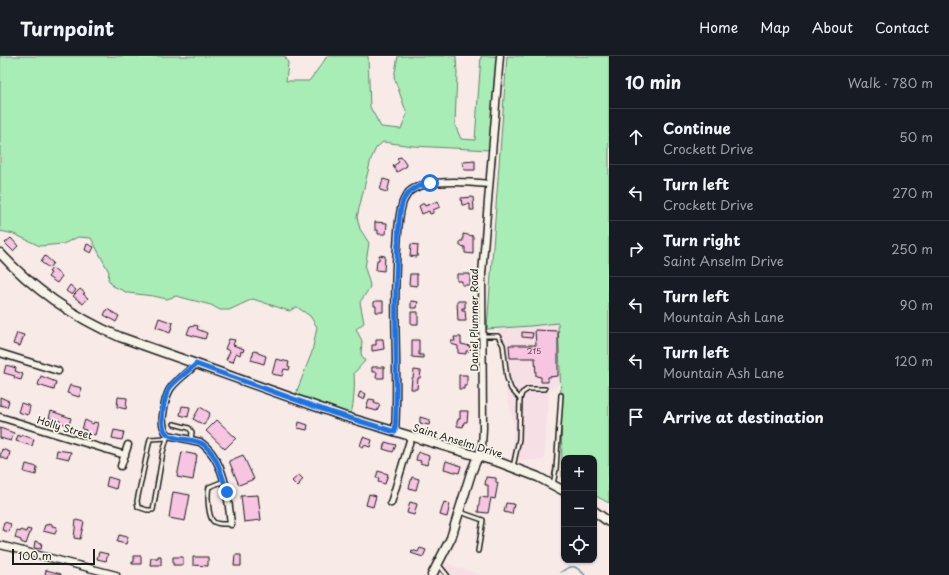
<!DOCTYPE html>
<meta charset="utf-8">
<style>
:root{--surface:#171b24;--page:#20242c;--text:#f1f3f6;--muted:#9ea1a6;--line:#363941}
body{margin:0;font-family:"Playpen Sans",sans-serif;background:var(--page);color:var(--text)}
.controls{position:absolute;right:12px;bottom:12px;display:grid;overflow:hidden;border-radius:8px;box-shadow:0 1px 3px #0004}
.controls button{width:36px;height:36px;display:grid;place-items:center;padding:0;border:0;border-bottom:1px solid var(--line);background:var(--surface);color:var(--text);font:20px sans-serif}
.scale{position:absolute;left:12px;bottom:10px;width:83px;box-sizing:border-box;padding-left:4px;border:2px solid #1c1c1c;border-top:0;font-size:11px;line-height:14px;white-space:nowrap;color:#1c1c1c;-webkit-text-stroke:3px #f7f3e8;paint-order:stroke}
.stop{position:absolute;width:12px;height:12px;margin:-9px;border:3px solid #1a73e8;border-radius:50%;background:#fff}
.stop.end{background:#1a73e8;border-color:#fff;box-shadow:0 1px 4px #0008}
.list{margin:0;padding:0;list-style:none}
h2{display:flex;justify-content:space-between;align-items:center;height:52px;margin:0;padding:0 16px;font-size:17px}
h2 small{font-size:13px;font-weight:400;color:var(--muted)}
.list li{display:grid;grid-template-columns:26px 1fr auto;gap:12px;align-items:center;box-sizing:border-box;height:56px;padding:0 16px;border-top:1px solid var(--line)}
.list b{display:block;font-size:15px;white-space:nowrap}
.list p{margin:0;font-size:13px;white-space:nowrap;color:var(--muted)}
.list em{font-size:13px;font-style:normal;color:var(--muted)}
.icon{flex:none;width:22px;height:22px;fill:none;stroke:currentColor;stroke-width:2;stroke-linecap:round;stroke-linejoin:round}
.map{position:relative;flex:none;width:609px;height:519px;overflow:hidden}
header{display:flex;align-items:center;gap:24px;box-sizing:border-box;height:56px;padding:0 20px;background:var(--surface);border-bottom:1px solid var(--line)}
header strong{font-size:19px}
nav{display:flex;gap:22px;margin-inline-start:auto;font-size:14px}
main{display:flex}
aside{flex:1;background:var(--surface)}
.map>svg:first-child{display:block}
.built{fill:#f7dfe6}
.green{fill:#a8ecb6;stroke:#628469}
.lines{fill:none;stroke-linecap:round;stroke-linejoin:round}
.stream{stroke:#62909c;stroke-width:1.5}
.building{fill:#f7c4e2;stroke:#1c1c1c}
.lane-casing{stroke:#1c1c1c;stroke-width:6}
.street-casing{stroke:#1c1c1c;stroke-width:9}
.secondary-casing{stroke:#1c1c1c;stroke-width:11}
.lane{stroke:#f7f3e8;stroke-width:3}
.street{stroke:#f7f3e8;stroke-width:6}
.secondary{stroke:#f7f3e8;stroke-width:8}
.route{stroke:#1a73e8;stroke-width:5}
.labels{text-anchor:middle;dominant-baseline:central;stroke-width:3.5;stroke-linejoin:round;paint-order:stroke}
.number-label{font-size:8px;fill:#53464e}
.street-label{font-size:10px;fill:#1c1c1c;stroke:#f7f3e8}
</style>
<header>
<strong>Turnpoint</strong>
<nav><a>Home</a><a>Map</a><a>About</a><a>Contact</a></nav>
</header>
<main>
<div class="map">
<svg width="609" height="519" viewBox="0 0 609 519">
<rect width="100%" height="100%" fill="#f7eae7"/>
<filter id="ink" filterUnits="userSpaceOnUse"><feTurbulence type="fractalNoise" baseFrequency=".025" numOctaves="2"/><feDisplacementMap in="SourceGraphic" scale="8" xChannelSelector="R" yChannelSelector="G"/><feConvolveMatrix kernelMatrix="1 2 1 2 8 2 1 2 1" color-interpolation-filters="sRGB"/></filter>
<g filter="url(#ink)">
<path class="built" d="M558,266L561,327L549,334L544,404H521L512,398L514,371L508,342L497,273L530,270Z
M445,507L481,519H438Z"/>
<path class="green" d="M0,0H285L288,7L286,25H309L324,5L327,0H368L370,51L381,71L401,73L407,58L394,21L398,0H456L457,17L455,69L461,83L475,84L481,0H500L490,94L413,90L383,86L376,92L371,103L357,161L360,173L369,187L365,212L370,229L369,233L360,246L364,267L356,273L362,285L361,298L365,305L354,317C355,329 354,347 351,358L295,340L312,296L317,271L310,260L297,251L289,255L253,243L229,254H220L211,249L176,240L167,243L153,240L128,237L113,230L108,223L109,216L91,182L78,181L63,188L40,190L14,178L0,175Z
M507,0H609V447L594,439V402H564V422L562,421L561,339L558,267L530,270L487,273Z"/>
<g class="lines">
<path class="stream" d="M561,516C573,508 575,509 585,519"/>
</g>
<path class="building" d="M401,101L407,110L397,116L393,110L399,106L397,102Z
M475,105V114H464L463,106Z
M383,123L390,125L387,136L380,134Z
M473,141L474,154H470V148L462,149L461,142Z
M438,145L440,151L433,154V157L430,158L429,155L422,158L419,150L422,148H424L425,150Z
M375,166L387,167L386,178H378V174H375Z
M463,178L473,180V198L465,197V191L460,190V185H463Z
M11,182L18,190L13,195L5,187Z
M87,188L94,191L91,197L85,194Z
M411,188L418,189L417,201L410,200Z
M379,199L385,200L384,215L376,214L377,204H379Z
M45,200L53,207L49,212L41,206Z
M52,212L62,220L57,227L48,221L51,217L49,216Z
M410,218H417V230L409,229Z
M457,218H470V229H462V225H457Z
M70,229L76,234L72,239L66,235Z
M80,233L85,237L83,238L88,242L83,248L73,240Z
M376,245H383V256H376V250H374V246Z
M411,245L418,246L417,252H411Z
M457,245H465V252H462V254H465L466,265H458Z
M107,253L119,260L116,266L104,259Z
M411,256H418V268H411Z
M159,262L173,267L170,277L165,275V274L156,271Z
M194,269L198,270L197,273L207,277L205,283L187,278L190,270L193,271Z
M535,274L558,275V320L548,321V326H541V321L536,320L535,302H510L509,289H536Z
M522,276L533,277L532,282L522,281Z
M17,277L24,279L20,290L13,288Z
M454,281H461V288L470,290L469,295H466V298L458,297V290L451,288V285H455Z
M229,283L235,284L233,289L244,293L243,296L241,295L240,299L236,297L233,306L226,304L230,295L225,293Z
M376,283H383L384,293L372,295V289H376Z
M412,284H419V299H423V302L412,301Z
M254,295L258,296V297L266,300L264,308L251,304Z
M276,303L289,306L288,310L290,311L289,314L284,313L282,320L272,318Z
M6,309L16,312L15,315L23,318L21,324L14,322L15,320L4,317Z
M372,311H384V322H376L377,316H372Z
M414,314L421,315L420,322H418L417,333H411L412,322H413Z
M459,319H467V330H464V333H459Z
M41,320L56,326L54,334L38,329Z
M70,329L82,332L79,341L67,337Z
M360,336L366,338L364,344L358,341Z
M0,341L9,345L7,351L0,349Z
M118,341L127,342L126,353L117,351Z
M369,343L375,344L374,347L380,349L377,355L366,352Z
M21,347L30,350L28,359L18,356Z
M182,350L190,351L188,361L180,359Z
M200,351L210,357L204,369L193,363Z
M51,355L71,362L69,369L60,367V365L49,362Z
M460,355H468L467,366H464L463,371L457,370V365H458V363H460Z
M420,361L430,364L429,369L420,367Z
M85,364L93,368L94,366L98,367L95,379L85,376L86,374L82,373Z
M217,364L236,382L225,393L206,375Z
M299,366L308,369L307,374L298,372Z
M0,372L14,377L11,385L0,382Z
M114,374L124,376L122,384L112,382Z
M18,379L21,381L22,379L34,383L32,390L16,385Z
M363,381L372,384L370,391L364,389L363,391L360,390Z
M385,386L396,389L393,396L383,393Z
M2,393L10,396L8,404L0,401Z
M57,394L71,396L69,403L56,400Z
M182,396L197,399L193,424L177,421Z
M418,396L429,400L427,409L420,407L421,405L416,404Z
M243,399L254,423L239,429L229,405Z
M446,405L461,410L459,417L444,413Z
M26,408L37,411L36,419L24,416Z
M378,415L388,418L385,428L378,426L379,422H376Z
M299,419L303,423L299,428L300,429L298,431L292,425Z
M108,421L118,424L116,433L106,430Z
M412,421L419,423L416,434L409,432Z
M486,421L496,422V426L498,427L495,443L491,442L488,457L478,456L480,441L488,442V429H485Z
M173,436L190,439L185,465L169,462Z
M369,438L376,440L373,451L366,449Z
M258,439L261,464L244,466L241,440Z
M410,446L417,448L414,459L407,457Z
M444,446L450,448L447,461L440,459Z
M506,447L514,448L512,458L504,456Z
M76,464L84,466L80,483L74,482Z
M4,466L11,468L9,476L2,474Z
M48,467L52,468V470L57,471L55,478L43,475L45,469H48Z
M27,473L31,474L26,488L21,486V484L15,482L17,475L20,476L21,474L26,476Z
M119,479L128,481L126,488L117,486Z
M35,485L42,487L41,493L34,492Z
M420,492L426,494L423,501L411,497L412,494L418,496Z
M99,496L108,498L106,505L97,503Z
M235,499H241V510H234Z
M134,500H141V508H132V506H134Z
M158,500H161V509H150L151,502H158Z
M173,501H183V509H173Z
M193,501H208V510L193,509Z
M46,514L61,518V519H45Z"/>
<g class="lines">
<g class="lane-casing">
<path id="lane" d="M483,280H498L503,289L507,322L511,333L520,343
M174,368L189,372L192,376L191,384
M167,382L150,383L137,445L138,451L147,454H153L163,396L168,379
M513,411L519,383L520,343L522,337L528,333H545
M224,425L209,431C207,438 208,462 214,466C219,469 226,468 231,468
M553,429L556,413L561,339
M460,456L483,464L478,495
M438,508L447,519"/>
</g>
<g class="street-casing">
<path id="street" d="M0,297L58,315
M196,308C175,329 167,326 163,359C162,366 163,373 168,379L200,386C225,403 228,441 231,468
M0,361L125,399
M395,376C399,315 392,253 397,191C398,178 398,162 402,149C403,144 406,140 409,136C424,122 469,126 489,128
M478,400L482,391L483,372L482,218L500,0
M121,410L128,389
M391,447L411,381
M0,489L116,519"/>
</g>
<g class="secondary-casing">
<path id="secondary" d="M0,197C33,233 76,262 120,281L343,360L501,407L538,421L564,435
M594,455L609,466
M432,519L451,482L471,417L478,400"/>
</g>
<use href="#lane" class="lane"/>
<use href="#street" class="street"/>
<use href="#secondary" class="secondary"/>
</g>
</g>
<g class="lines" filter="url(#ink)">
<path class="route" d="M227,436C222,420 218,400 204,389C194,381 180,386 169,379C157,373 164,339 171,330C178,322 188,316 196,308L330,356L395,376C399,313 392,250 398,187C399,173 398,157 403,145C408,133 419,129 430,127"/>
</g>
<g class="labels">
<g class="number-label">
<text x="534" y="295">215</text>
</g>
<g class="street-label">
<text transform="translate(473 264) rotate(-90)">Daniel Plummer Road</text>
<text transform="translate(65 371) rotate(17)">Holly Street</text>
<text transform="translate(458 384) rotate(17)">Saint Anselm Drive</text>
</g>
</g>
</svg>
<div class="controls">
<button>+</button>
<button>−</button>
<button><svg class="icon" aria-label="locate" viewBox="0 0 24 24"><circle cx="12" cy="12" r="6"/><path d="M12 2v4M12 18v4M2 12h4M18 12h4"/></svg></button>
</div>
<div class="scale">100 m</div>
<div class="stop" style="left:430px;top:127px"></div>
<div class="stop end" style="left:227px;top:436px"></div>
</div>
<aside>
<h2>10 min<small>Walk · 780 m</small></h2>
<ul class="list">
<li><svg class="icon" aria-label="ahead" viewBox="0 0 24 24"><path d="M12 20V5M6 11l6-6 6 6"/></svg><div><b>Continue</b><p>Crockett Drive</p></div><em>50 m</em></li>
<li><svg class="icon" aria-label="left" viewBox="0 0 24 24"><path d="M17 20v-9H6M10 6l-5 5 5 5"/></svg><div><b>Turn left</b><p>Crockett Drive</p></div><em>270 m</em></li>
<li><svg class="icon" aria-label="right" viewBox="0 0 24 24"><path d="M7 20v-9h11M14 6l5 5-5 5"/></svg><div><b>Turn right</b><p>Saint Anselm Drive</p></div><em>250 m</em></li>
<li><svg class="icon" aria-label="left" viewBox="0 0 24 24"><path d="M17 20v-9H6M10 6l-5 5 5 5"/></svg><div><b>Turn left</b><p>Mountain Ash Lane</p></div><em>90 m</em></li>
<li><svg class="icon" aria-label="left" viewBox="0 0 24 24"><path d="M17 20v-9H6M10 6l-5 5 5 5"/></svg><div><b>Turn left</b><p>Mountain Ash Lane</p></div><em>120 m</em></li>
<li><svg class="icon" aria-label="arrive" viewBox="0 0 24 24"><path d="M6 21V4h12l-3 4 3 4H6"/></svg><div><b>Arrive at destination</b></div></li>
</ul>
</aside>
</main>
